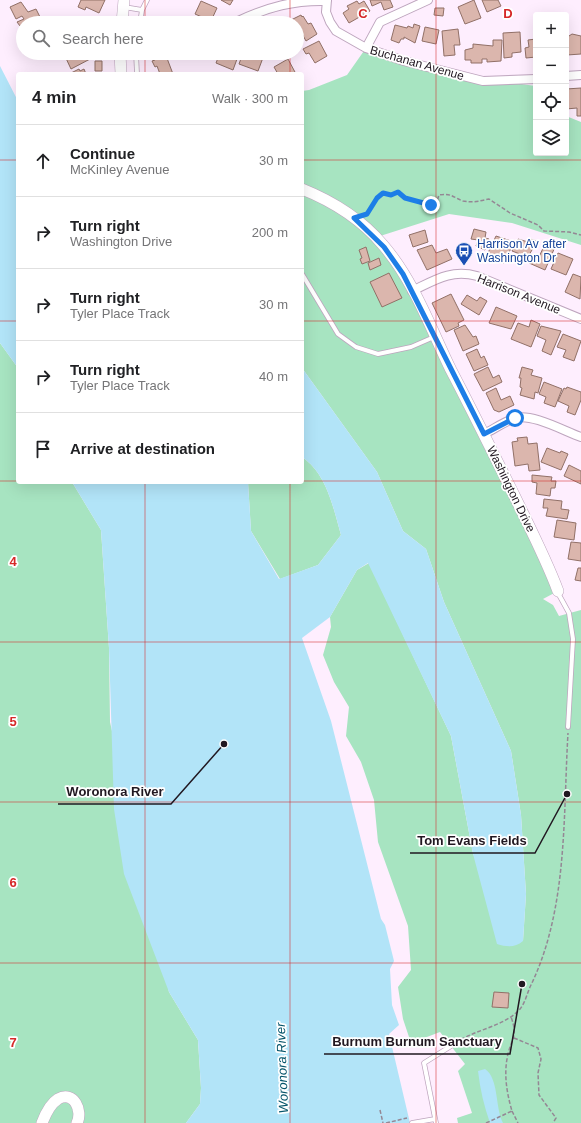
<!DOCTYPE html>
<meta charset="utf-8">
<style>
:root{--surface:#fff;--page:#f6f6f6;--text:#202124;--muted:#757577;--line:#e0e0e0}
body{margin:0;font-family:Arial,sans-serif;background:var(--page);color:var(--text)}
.controls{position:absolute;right:12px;top:12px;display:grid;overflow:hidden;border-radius:4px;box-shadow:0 4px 16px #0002}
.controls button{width:36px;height:36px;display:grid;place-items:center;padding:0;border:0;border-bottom:1px solid var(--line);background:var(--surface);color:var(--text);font:20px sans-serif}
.stop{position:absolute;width:12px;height:12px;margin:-9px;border:3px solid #1d7ee7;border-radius:50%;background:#fff}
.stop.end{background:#1d7ee7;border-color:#fff;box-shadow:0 1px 4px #0008}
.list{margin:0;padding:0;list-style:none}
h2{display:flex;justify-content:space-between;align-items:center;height:52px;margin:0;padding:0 16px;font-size:17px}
h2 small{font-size:13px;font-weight:400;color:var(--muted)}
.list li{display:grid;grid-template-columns:26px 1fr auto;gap:12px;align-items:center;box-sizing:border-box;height:72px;padding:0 16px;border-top:1px solid var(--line)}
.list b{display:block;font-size:15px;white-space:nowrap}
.list p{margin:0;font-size:13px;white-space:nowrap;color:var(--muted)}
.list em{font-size:13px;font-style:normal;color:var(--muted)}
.icon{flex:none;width:22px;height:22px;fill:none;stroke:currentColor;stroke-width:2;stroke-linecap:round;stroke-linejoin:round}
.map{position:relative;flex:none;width:581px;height:1123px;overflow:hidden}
.search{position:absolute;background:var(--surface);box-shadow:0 4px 16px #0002;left:16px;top:16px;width:288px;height:44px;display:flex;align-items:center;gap:10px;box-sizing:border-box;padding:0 14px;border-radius:22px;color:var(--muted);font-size:15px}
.panel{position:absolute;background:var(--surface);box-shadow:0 4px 16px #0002;left:16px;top:72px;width:288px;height:412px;border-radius:4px}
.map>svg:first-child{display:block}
.green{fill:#a7e4c1}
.water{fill:#b2e4f8}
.building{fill:#dbb6ad;stroke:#917067}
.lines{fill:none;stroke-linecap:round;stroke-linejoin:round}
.service-casing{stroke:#bea5be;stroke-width:5.5}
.minor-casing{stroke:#bea5be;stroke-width:10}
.tertiary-casing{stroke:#bea5be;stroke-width:12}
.path{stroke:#948794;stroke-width:1.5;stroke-dasharray:4 2;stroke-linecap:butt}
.service{stroke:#fff;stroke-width:4}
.minor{stroke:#fff;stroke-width:8}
.tertiary{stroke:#fff;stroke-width:11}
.route{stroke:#1d7ee7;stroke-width:5}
.grid{fill:none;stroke:#d62828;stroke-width:1;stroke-opacity:0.55}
.labels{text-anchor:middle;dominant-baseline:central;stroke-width:3.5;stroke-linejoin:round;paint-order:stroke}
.street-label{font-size:12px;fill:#211821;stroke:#fff}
.transit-label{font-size:12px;fill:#164399;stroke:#fff;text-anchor:start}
.water-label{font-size:13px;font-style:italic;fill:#06556b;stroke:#fff}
.grid-label{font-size:13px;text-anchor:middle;font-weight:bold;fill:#d62828;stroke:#fff;stroke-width:3.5;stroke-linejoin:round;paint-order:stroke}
.leader{fill:none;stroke:#211821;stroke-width:1.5}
.callout-dot{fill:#211821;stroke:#fff;stroke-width:1.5}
.callout-label{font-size:13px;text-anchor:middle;font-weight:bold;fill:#211821;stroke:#fff;stroke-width:3.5;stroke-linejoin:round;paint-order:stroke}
</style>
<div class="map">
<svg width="581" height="1123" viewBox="0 0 581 1123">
<rect width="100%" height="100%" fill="#feeefe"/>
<path class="green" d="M366,48L461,76L536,86V153H566V116L581,122V245L512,223L449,214L377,237L392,257L558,591L543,599L553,605L559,616L581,610V1123H458L457,1118L472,1113L458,1071L465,1064L440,1032L411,1043L403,1019L398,987L411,970L408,926L378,842L374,800L361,762L346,736L349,707L334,682L323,655L331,627L330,617L357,570L369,563L451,736L473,854L523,941L526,894L521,815L511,751L444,602L426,549L403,531L377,472L302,368V91L309,90L347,75Z
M0,343L18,368V482H72L101,530L109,648L110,722L169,992L198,1040L201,1088L200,1104L186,1123H0Z
M302,457C327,474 333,507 341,535L318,565L280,579L251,531L248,482H302Z"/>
<path class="water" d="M0,66L18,101V368L0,343Z
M302,368L377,472L403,531L426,549L444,602L511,751L521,815L526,894L523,941C515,948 507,947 497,944L473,854L451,736L368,563L357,570L330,617L302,638L331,721L381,919L385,925L394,961L390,969L392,1005L399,1025L389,1034L410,1123H186L200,1104L201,1088L198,1040L169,992L124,874L114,809L109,648L101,530L72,482H248L251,531L279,579L318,565L341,535C333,507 327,474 302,457Z
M485,1069C499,1078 495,1108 503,1123H490C484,1106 480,1089 478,1071Z"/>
<path class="building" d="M81,0H105L99,13L86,7L85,10L78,7Z
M221,0H233L230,5Z
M370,0H390L393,7L384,10L381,2L372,6Z
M474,0L481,18L465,24L458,7Z
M482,0H498L501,6L487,12Z
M201,1L217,8L211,21L195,14Z
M357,1L359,4L364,1L370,11L349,23L343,13L349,9L347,6Z
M21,2L28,12L36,9L40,17L31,23H23L20,26L17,22L24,19L22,16L16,19L10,7Z
M435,8H444L443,16L434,15Z
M301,15L302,17L303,16L308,24L311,23L317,34L306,41L300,30L297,31V23H290L289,21Z
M51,17L54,23H38Z
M414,24L420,26L415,43L404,37V39H401L399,43L391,40L395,25L407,28L408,26L413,28Z
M425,27L439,30L436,44L422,41Z
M458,29L460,45H454L455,55L444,56L442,31Z
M520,32L521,52L512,53V57L504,58L503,33Z
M572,34L581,36V54L567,55L566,38Z
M536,39V57L526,58L525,48L529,47L528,40Z
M493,40H502L501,61L487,62V59H482V63H471V60H465V50L473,48V44L493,46Z
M319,41L327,56L315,63L309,53L306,54L303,49Z
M90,53L92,58L71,69L64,54Z
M159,53H165L173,74H160L157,66L155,67L152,61L155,60L153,55Z
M220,53L237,59L233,70L216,63Z
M243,53L258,57L259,53L264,55L258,71L239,64Z
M288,59L296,74H278L274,67Z
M95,61H102V71H95Z
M79,69L80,71L84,69L86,74H69Z
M581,88V116H577V108L566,109V89Z
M474,229L486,232L485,238L489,239L485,250L476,246L478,240L471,239Z
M425,230L428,242L413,247L409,235Z
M496,236L514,242L504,263L487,255Z
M518,239L528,242L530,239L537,241L528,257L512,251Z
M545,244L555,247L545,270L529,263L532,257L538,259Z
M432,245L436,253L447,249L452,259L427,270L417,250Z
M366,247L370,261L362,264L360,259L362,258L359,250Z
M558,253L573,259L566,275L551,269Z
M379,258L381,265L370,270L368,263Z
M389,273L402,298L382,307L370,282Z
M573,274L581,277L580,299L565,292Z
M451,294L464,320L458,323L459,326L446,332L432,303Z
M467,295L477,301L480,297L487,301L479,315L461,304Z
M496,307L517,316L511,329L489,323Z
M531,320L540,324L531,347L511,339L518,323L529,327Z
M465,325L473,337L476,336L479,344L463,351L454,330Z
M541,326L561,331L551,355L542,351L546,340L537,336Z
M563,334L581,341L574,361L563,357L566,350L557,347Z
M477,349L481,358L484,356L488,365L474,371L466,354Z
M488,367L493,378L499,375L502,382L483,391L474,374Z
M522,367L533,370L531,375L542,378L538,393L535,392L534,399L520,395L522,388L520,387L521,378H519Z
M544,382L562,389L555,407L544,403L546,397L539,394Z
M567,387L581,392V400L575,415L567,412L569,406L558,401L564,388L566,389Z
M496,388L501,400L510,396L514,405L499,412L494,410L486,393Z
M527,437L528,444L537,443L540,470L529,471L528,464L515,466L512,442L518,441L517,438Z
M547,448L560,453L561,451L568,454L561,470L541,462Z
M569,465L581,471V484L564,476Z
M532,475L552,477L551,481H556L555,488H551L550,496L536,494L537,483L532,482Z
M544,499L562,501L561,509L569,510L567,519L546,516L548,508H543Z
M557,520L576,523L574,540L554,537Z
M571,542L581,543V561L568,559Z
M578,568H581V581L575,580Z
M494,992L509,993L508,1008L492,1007Z"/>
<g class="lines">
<g class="service-casing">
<path id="service" d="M124,7L142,10L140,23
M142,10L147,0
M136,53L137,74
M302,274L338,334L356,347L378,354L411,347L434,337
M558,593L569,613L573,639L568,727
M412,1123L435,1119
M436,1123L424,1063L451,1046"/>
</g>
<g class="minor-casing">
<path id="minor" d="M327,0L326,12L330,22L336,31L366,48L404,61L483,81L536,79
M238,21C268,7 294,0 327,1
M366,48L380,22L428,0
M566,76L581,75
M412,291C435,280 451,269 477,276L581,319
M484,434C494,429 504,422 515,418C532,413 564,431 581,437"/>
</g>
<g class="tertiary-casing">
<path id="tertiary" d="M122,23L124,0
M120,53L121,74
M302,189C332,201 362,220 383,245C414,281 431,329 451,370C473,412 494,455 515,497C530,528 546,559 558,591
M42,1123C45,1115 50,1104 58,1099C74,1090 83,1111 77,1123"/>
</g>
<path class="path" d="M365,215L377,197L383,193L391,195L398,192C407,200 424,206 436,204L439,195C452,193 452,197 463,201C472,203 480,201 489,199L510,213L538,225L544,231L569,232L581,235
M514,1038L538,1048L541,1059L538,1073L539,1095L556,1118L553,1123
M456,1043C475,1029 504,1027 520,1009C525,1003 527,994 530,987C568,910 563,818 568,733
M380,1110L383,1123
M512,1111L518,1123
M386,1123L407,1118
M486,1123L512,1111C507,1094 504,1076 507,1059C510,1039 519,1038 511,1017"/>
<use href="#service" class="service"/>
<use href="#minor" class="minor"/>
<use href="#tertiary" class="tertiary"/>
</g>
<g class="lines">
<path class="route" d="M431,205L405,198L398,192L391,195L383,193L377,198L367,214L354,218L384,247L403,274L484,434L515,418"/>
</g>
<path class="grid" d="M145,0V23M290,0V23M436,0V1123M145,53V74M290,53V74M0,160H18M302,160H581M0,321H18M302,321H581M0,481H18M302,481H581M145,482V1123M290,482V1123M0,642H581M0,802H581M0,963H581"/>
<defs>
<g id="bus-pin" transform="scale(0.9)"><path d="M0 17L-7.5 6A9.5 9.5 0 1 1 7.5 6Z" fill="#1a4fb4" stroke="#fff"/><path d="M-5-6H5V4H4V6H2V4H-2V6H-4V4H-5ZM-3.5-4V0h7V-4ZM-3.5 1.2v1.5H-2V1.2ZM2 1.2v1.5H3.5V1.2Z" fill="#fff"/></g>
</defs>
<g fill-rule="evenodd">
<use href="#bus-pin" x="464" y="251"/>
</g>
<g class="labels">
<g class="street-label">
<text transform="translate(417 63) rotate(16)">Buchanan Avenue</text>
<text transform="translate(519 294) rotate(22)">Harrison Avenue</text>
<text transform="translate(511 489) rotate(64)">Washington Drive</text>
</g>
<g class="transit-label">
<text x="477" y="244">Harrison Av after<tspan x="477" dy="14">Washington Dr</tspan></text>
</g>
<g class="water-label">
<text transform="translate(282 1068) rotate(-92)">Woronora River</text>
</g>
</g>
<g class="grid-label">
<text x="363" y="18">C</text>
<text x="508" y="18">D</text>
<text x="13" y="566">4</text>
<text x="13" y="726">5</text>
<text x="13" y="887">6</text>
<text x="13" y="1047">7</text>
</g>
<path class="leader" d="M224 744L171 804H58M567 794L535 853H410M522 984L510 1054H324"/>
<g class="callout-dot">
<circle cx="224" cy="744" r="4"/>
<circle cx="567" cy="794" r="4"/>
<circle cx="522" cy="984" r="4"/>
</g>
<g class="callout-label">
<text x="115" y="796">Woronora River</text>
<text x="472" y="845">Tom Evans Fields</text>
<text x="417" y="1046">Burnum Burnum Sanctuary</text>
</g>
</svg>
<div class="controls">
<button>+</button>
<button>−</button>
<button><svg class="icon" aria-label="locate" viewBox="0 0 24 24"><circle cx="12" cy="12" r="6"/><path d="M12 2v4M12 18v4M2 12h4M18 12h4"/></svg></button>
<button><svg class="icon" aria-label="layers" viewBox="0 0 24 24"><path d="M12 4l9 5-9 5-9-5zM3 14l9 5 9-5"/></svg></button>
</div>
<div class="stop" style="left:515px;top:418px"></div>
<div class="stop end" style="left:431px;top:205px"></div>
<div class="search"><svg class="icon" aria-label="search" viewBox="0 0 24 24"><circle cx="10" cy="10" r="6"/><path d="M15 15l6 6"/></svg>Search here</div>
<section class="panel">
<h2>4 min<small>Walk · 300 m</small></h2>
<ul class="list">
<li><svg class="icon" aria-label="ahead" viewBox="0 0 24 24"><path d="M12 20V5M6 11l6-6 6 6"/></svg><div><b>Continue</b><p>McKinley Avenue</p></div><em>30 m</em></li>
<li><svg class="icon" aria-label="right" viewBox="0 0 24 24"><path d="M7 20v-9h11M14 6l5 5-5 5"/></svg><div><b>Turn right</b><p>Washington Drive</p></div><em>200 m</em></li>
<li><svg class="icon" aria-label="right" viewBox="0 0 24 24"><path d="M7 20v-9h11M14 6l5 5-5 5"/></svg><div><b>Turn right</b><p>Tyler Place Track</p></div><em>30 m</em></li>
<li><svg class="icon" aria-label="right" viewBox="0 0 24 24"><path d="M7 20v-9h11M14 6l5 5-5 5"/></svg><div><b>Turn right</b><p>Tyler Place Track</p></div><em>40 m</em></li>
<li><svg class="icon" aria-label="arrive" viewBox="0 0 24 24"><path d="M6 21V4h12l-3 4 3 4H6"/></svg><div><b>Arrive at destination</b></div></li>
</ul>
</section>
</div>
